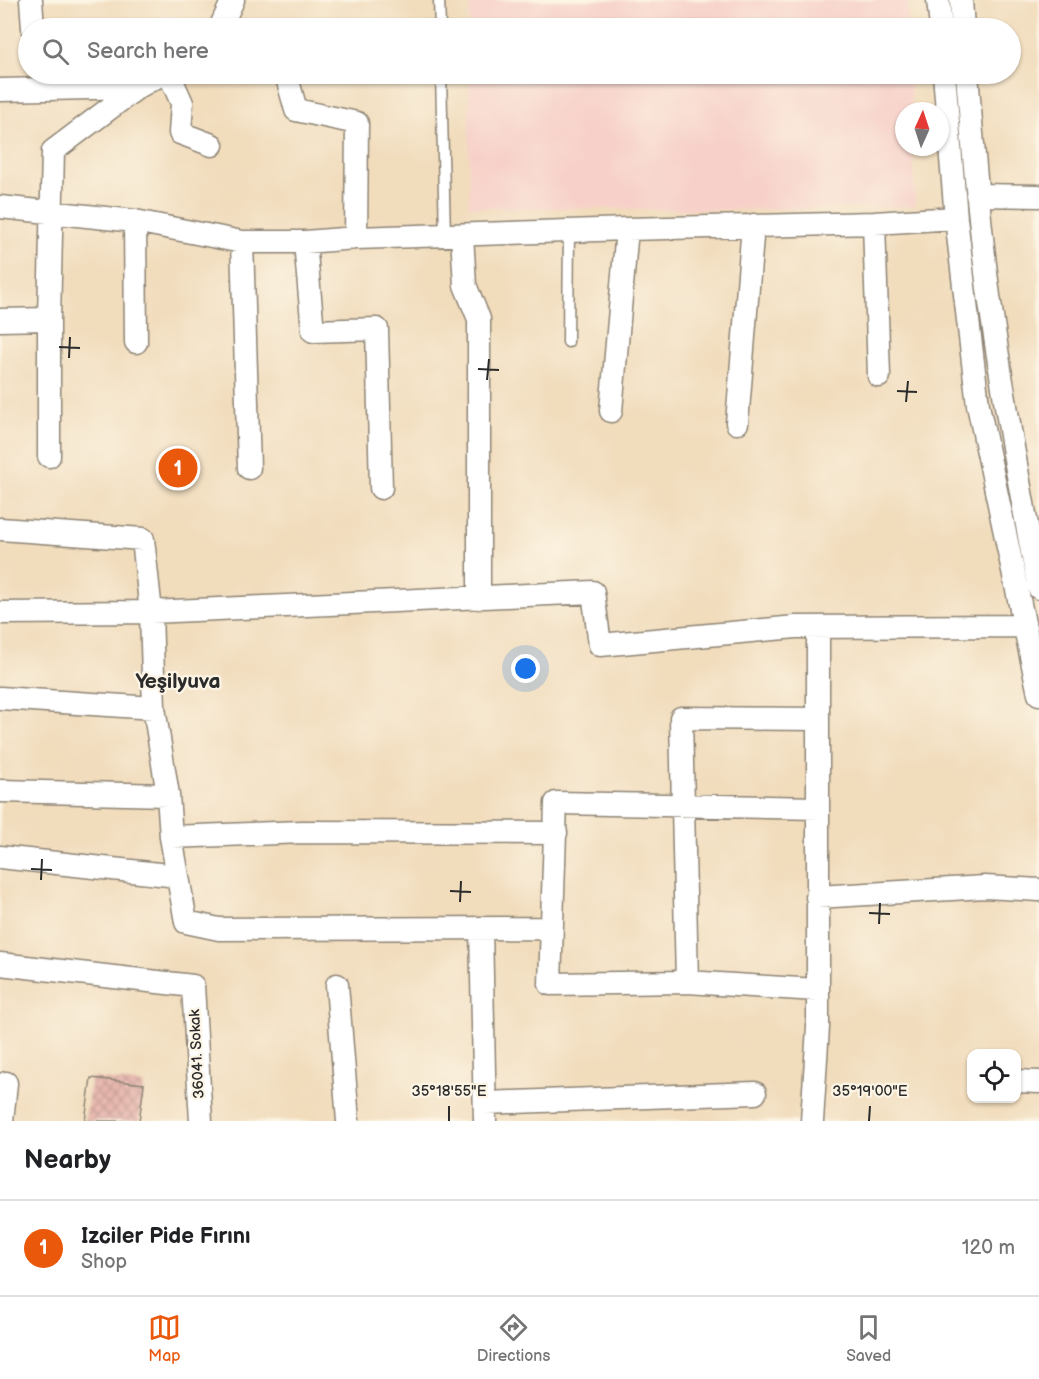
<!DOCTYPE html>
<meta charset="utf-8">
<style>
:root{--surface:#fff;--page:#f2f2f2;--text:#202124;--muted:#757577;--line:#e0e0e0;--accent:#ea580c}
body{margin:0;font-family:"Balsamiq Sans",sans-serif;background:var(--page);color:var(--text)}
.controls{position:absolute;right:18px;bottom:18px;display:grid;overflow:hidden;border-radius:12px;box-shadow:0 2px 4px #0004}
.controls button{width:54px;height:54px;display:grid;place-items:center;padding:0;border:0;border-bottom:2px solid var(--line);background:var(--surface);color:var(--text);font:30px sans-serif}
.compass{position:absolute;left:895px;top:102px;width:54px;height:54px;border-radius:50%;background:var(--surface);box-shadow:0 2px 4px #0004;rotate:3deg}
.you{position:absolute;left:526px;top:669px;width:21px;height:21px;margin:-15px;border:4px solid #fff;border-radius:50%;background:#1a73e8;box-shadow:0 0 0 9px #1a73e833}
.badge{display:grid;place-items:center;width:39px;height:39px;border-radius:50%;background:var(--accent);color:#fff;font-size:20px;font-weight:700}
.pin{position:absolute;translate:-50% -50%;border:3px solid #fff;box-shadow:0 2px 6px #0006}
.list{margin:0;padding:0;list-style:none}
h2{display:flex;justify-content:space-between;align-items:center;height:78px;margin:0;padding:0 24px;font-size:26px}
h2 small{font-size:20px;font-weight:400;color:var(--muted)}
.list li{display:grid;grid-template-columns:39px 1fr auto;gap:18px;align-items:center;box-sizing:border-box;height:96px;padding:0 24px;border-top:2px solid var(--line)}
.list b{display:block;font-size:22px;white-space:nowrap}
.list p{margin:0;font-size:20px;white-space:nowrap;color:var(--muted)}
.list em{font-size:20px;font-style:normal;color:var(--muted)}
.icon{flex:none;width:33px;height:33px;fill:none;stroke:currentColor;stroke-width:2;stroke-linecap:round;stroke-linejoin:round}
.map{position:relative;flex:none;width:1039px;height:1121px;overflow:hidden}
.search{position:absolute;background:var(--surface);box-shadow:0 2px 4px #0004;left:18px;right:18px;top:18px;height:66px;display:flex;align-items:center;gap:15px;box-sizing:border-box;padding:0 21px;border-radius:33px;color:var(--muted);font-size:22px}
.sheet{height:174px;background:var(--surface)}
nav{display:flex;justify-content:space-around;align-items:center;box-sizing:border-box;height:84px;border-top:2px solid var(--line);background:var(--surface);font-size:16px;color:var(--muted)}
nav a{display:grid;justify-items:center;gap:3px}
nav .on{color:var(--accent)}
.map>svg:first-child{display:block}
.built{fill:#f7d1c9}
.building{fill:url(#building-cross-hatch)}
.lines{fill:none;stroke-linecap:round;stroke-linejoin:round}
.lane-casing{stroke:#8e8474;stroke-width:13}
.street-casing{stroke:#8e8474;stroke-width:25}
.lane{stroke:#fff;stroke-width:10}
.street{stroke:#fff;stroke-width:22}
.ticks{fill:none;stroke:#2b2b2b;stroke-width:2}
.labels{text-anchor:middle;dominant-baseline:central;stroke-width:4.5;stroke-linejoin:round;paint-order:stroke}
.street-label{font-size:15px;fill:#2b2b2b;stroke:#fcf5e5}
.district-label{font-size:21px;font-weight:bold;fill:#2b2b2b;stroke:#fcf5e5}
.ticks-label{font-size:15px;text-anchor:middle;fill:#2b2b2b;stroke:#fcf5e5;stroke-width:4.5;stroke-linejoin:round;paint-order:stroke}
</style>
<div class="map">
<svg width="1039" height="1121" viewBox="0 0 1039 1121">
<defs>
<pattern id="building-cross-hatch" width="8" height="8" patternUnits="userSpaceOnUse" patternTransform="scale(1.5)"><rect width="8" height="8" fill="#e5aea6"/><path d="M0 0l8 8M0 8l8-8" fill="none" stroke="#ba8e87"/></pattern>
</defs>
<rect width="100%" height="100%" fill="#fcf5e5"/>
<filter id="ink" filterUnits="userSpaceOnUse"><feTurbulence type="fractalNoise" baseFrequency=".0167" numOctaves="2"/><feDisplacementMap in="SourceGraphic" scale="12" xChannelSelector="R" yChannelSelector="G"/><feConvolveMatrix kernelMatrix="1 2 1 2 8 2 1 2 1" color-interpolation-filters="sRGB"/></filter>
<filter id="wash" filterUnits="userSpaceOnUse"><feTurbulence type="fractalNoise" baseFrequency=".008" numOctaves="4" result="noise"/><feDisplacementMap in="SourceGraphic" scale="24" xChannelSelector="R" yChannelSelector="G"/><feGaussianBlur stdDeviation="1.35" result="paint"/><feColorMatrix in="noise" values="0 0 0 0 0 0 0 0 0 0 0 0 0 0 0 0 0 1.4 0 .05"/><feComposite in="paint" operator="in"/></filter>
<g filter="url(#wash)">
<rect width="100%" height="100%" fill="#f1dcbc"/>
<path class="built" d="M470,0H907L908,28H469Z
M469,74H910L911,111H904V147H913L915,206L715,210L469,207Z"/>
<g id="blocks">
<path class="building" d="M91,1078L144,1084L139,1121H85Z"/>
</g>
</g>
<g filter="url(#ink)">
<use href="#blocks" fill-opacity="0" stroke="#8e8474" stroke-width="1.5"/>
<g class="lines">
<g class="lane-casing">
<path id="lane" d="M439,0L440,28
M441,74L445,235
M568,342L569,231"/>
</g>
<g class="street-casing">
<path id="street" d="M31,0L33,28
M938,0L941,28
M961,0L963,28
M220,28L233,0
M169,74L182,103L180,133L212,145
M286,74L296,110L357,123L356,238
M944,74L956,218L978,405L1039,694
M967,74C973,148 979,222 989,296C1003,394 1020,491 1039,588
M0,90L138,87
M977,195L1039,196
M0,207L135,221L242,242H305L356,238L627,229L874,223L956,218
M135,221L136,342
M874,223L879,376
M462,236L465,285L479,319V598
M242,242L249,468
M305,242L313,331L377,329L381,488
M0,320L49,319
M611,411L627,229
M737,423L753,225
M49,456V319L53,151L138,87L162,74
M0,529L143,539L151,612L154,708L168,795L171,837L186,922L219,929L552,928
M0,613L151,612L593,592L600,645L796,627L1023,626
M0,698L154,708
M817,719L681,718L687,982L817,990
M0,791L168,795
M171,837L303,832L556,833
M0,857L178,876
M817,897L985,887L1039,890
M481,928L485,1121
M0,964L193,986L201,1121
M687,982L550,984L556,803L818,808
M337,985L348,1121
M1016,1081L1039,1082
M485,1103L755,1093
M2,1121L6,1083
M812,1121L818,1027V628"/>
</g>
<use href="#lane" class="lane"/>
<use href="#street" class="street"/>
</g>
</g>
<path class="ticks" d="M59,347L80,348M69,358L70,337M478,369L499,370M487,380L489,359M897,391L917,392M906,402L908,381M31,869L52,870M41,880L42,859M450,891L471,892M460,902L461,881M869,913L890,914M879,924L880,903M449,1121V1106M869,1121L870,1106"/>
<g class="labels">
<g class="street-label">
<text transform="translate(197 1054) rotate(-93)">36041. Sokak</text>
</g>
<g class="district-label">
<text x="178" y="681">Yeşilyuva</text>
</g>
</g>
<g class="ticks-label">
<text x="449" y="1096">35°18'55"E</text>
<text x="870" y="1096">35°19'00"E</text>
</g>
</svg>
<div class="controls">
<button><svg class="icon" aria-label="locate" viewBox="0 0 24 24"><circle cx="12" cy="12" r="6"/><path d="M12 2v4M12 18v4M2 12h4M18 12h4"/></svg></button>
</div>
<svg class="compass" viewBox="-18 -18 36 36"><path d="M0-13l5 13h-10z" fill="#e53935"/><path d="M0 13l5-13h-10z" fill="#757577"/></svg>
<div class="you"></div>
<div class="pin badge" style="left:178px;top:468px">1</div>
<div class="search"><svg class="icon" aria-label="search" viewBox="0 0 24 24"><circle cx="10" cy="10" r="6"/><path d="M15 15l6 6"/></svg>Search here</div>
</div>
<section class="sheet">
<h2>Nearby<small></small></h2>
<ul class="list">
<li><span class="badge">1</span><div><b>Izciler Pide Fırını</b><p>Shop</p></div><em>120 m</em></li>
</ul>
</section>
<nav>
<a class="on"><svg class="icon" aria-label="map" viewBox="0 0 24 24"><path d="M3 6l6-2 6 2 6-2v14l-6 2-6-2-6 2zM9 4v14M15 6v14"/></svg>Map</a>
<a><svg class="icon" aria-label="directions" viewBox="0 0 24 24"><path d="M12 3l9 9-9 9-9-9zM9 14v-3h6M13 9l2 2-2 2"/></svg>Directions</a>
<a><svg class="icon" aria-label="saved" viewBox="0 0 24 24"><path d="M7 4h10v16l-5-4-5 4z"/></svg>Saved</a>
</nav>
